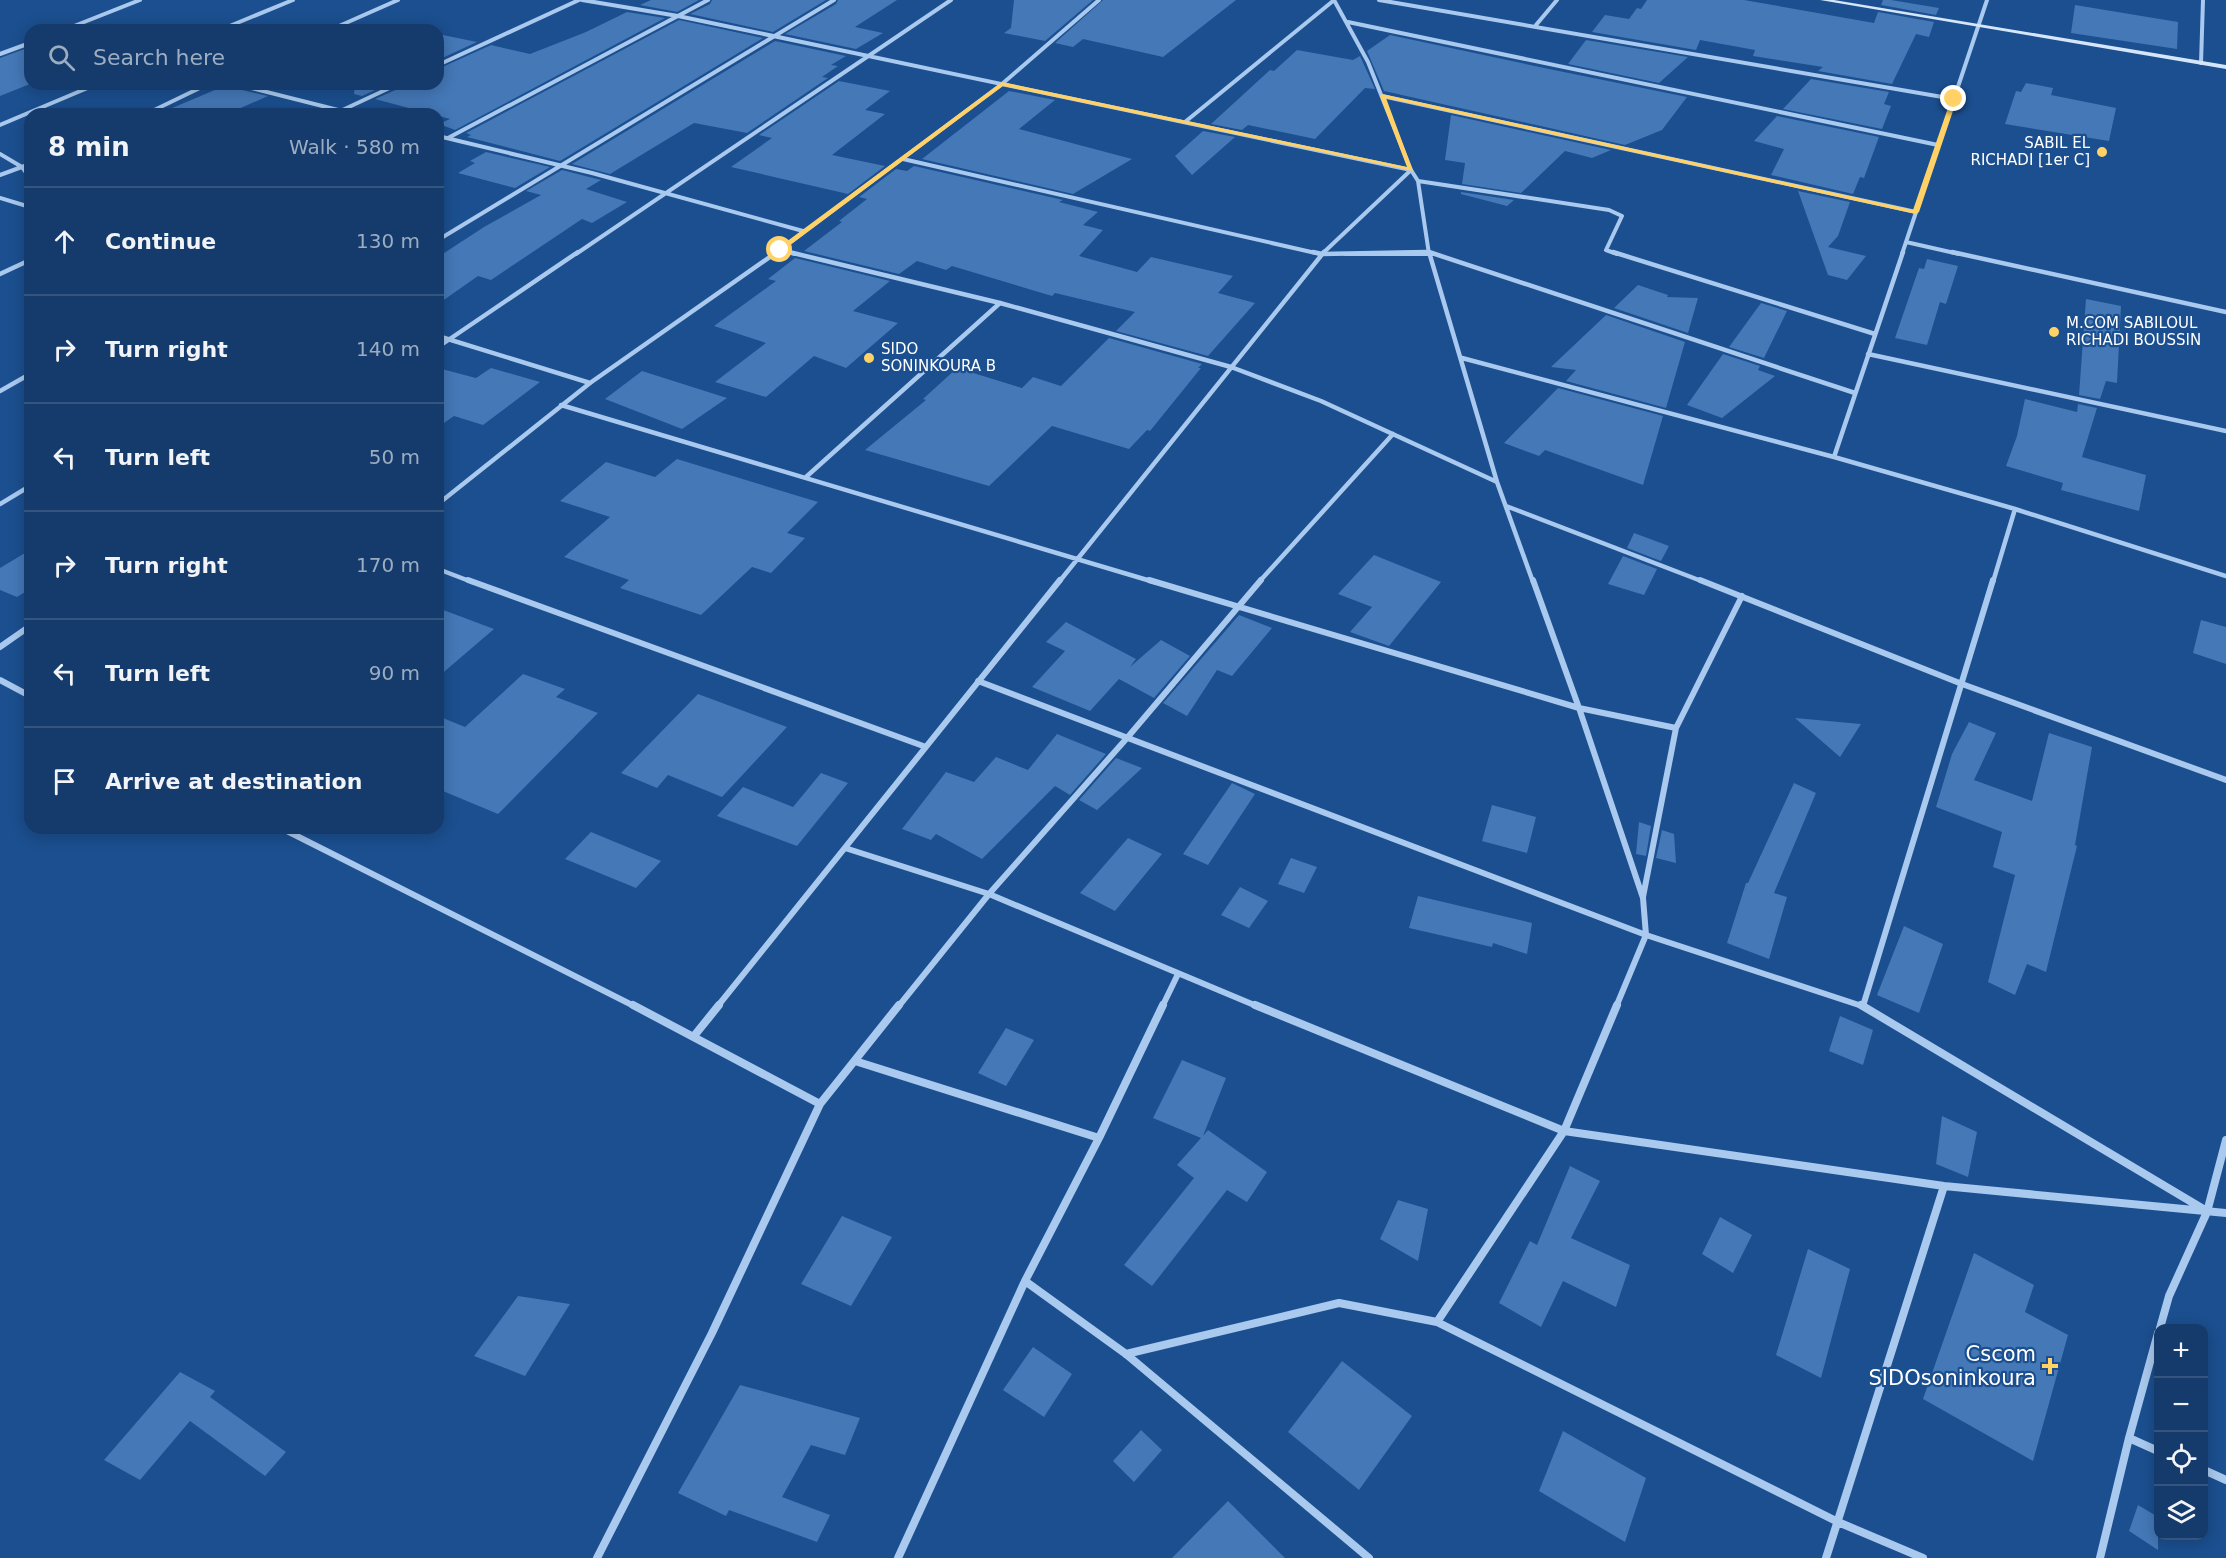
<!DOCTYPE html>
<meta charset="utf-8">
<style>
:root{--surface:#143b6b;--page:#1d4271;--text:#f1f3f6;--muted:#9dadc1;--line:#33557e}
body{margin:0;font-family:"DejaVu Sans",sans-serif;background:var(--page);color:var(--text)}
.controls{position:absolute;right:18px;bottom:18px;display:grid;overflow:hidden;border-radius:12px;box-shadow:0 3px 15px #0003}
.controls button{width:54px;height:54px;display:grid;place-items:center;padding:0;border:0;border-bottom:2px solid var(--line);background:var(--surface);color:var(--text);font:30px sans-serif}
.stop{position:absolute;width:18px;height:18px;margin:-14px;border:4px solid #ffd166;border-radius:50%;background:#fff}
.stop.end{background:#ffd166;border-color:#fff;box-shadow:0 2px 6px #0008}
.list{margin:0;padding:0;list-style:none}
h2{display:flex;justify-content:space-between;align-items:center;height:78px;margin:0;padding:0 24px;font-size:26px}
h2 small{font-size:20px;font-weight:400;color:var(--muted)}
.list li{display:grid;grid-template-columns:39px 1fr auto;gap:18px;align-items:center;box-sizing:border-box;height:108px;padding:0 24px;border-top:2px solid var(--line)}
.list b{display:block;font-size:22px;white-space:nowrap}
.list em{font-size:20px;font-style:normal;color:var(--muted)}
.icon{flex:none;width:33px;height:33px;fill:none;stroke:currentColor;stroke-width:2;stroke-linecap:round;stroke-linejoin:round}
.map{position:relative;flex:none;width:2226px;height:1558px;overflow:hidden}
.search{position:absolute;background:var(--surface);box-shadow:0 3px 15px #0003;left:24px;top:24px;width:420px;height:66px;display:flex;align-items:center;gap:15px;box-sizing:border-box;padding:0 21px;border-radius:18px;color:var(--muted);font-size:22px}
.panel{position:absolute;background:var(--surface);box-shadow:0 3px 15px #0003;left:24px;top:108px;width:420px;height:726px;border-radius:18px}
.map>svg:first-child{display:block}
.building{fill:#4478b7}
.lines{fill:none;stroke-linecap:round;stroke-linejoin:round}
.street-far3{stroke:#a9c9ee;stroke-width:4}
.street-far2{stroke:#a9c9ee;stroke-width:4.5}
.street-far1{stroke:#a9c9ee;stroke-width:6}
.street{stroke:#a9c9ee;stroke-width:8}
.secondary{fill:#d6e6fa;fill-rule:evenodd}
.route{fill:#ffd166}
.poi-dot{fill:#ffd166;stroke:#1b4f8f;stroke-width:2}
.labels{text-anchor:middle;dominant-baseline:central;stroke-width:4.5;stroke-linejoin:round;paint-order:stroke}
.far-poi-label{font-size:15px;fill:#fff;stroke:#1b4f8f;text-anchor:start}
.near-poi-label{font-size:21px;fill:#fff;stroke:#1b4f8f;text-anchor:end}
</style>
<div class="map">
<svg width="2226" height="1558" viewBox="0 0 2226 1558">
<rect width="100%" height="100%" fill="#1b4f8f"/>
<path class="building" d="M651,0H699L677,12L640,5Z
M712,0H826L773,32L690,14L710,4Z
M838,0H897L855,27L883,33L856,49L785,34L836,4Z
M1014,0H1093L1045,41L1004,33L1011,28Z
M1103,0H1236L1163,57L1083,39L1073,47L1055,43Z
M1647,0H1744L1874,23L1878,12L1934,22L1929,37L1916,34L1892,84L1818,71L1823,67L1753,56L1755,50L1700,40L1696,50L1592,32L1605,15L1629,19L1637,8L1641,9Z
M1883,0H1891L1939,8L1936,15L1881,5Z
M2075,5L2178,22L2177,49L2071,33Z
M627,12L665,18L455,130L439,124L450,119L375,99L400,88L402,84H438V69L491,45L530,54L586,32Z
M679,20L763,38L560,161L467,137L471,135L466,133Z
M438,34L477,42L438,60Z
M1390,35L1549,69L1687,97L1662,130L1625,145L1384,91L1367,51Z
M1586,40L1688,57L1659,83L1568,64Z
M775,41L846,56L831,65L838,66L822,77L828,78L747,133L694,123L610,174L572,164Z
M30,47V84L0,96V58Z
M1297,50L1353,60L1360,56L1375,89L1365,88L1315,139L1248,125L1242,130L1211,124L1270,70L1274,71Z
M1811,79L1889,92L1884,104L1891,106L1882,129L1783,109Z
M839,81L890,91L865,110L885,114L832,155L885,166L848,194L731,167L772,138L759,135Z
M2026,83L2053,88L2051,95L2116,108L2109,141L2005,124L2016,91L2021,92Z
M229,84L234,88L268,96L227,114H158Z
M355,84H388L362,96L354,94Z
M1009,91L1055,100L1019,129L1132,159L1073,194L922,159Z
M1451,115L1611,150L1592,158L1565,151L1521,193L1462,184L1465,163L1445,160Z
M1777,116L1879,137L1864,178L1860,177L1853,194L1771,175L1784,149L1754,141Z
M1203,131L1235,137L1192,175L1175,156Z
M486,152L550,167L515,188L458,173L475,163L470,161Z
M914,166L1063,200L1059,202L1098,212L1083,225L1103,230L1079,256L1137,272L1151,257L1233,276L1218,293L1255,303L1208,356L1116,331L1135,312L1055,293L1052,296L952,266L946,270L917,261L899,274L804,251L842,222L839,221L867,199L859,197L896,169L907,171Z
M562,170L601,180L586,189L627,202L592,223L582,219L491,280L478,276L438,304V257L484,227L541,195L526,191Z
M1798,191L1850,202L1838,236L1828,247L1866,256L1847,280L1828,275Z
M1461,192L1514,200L1507,206L1461,194Z
M795,258L890,281L853,311L898,323L846,368L814,356L766,397L715,382L766,343L714,326L776,281L768,279Z
M1927,259L1958,266L1946,304L1940,302L1927,345L1895,338L1919,268L1924,269Z
M1638,285L1668,295L1667,297L1698,298L1688,333L1614,308Z
M2086,299L2121,306L2117,383L2106,381L2100,399L2079,395Z
M1761,303L1787,311L1764,358L1729,347Z
M1606,315L1685,342L1666,408L1566,381L1576,370L1551,367Z
M1109,338L1202,364L1198,368H1201L1150,431L1147,430L1129,449L1052,426L989,486L865,450L926,400L923,399L957,368L1022,388L1033,377L1061,386Z
M1723,354L1760,366L1758,370L1775,376L1722,418L1687,405Z
M438,368L476,378L491,368L540,382L483,425L454,416L438,427Z
M642,371L727,398L682,429L605,399Z
M1558,388L1663,416L1643,485L1545,450L1539,456L1504,443Z
M2025,399L2077,412L2078,404L2097,408L2082,457L2146,475L2139,511L2061,490L2063,483L2006,466L2017,436Z
M677,459L818,502L787,533L805,538L771,573L752,567L701,615L620,588L629,580L564,557L610,517L560,501L606,462L655,477Z
M1634,533L1669,546L1661,561L1627,548Z
M30,550V589L17,597L0,590V568Z
M1374,555L1441,582L1389,646L1350,632L1372,607L1338,594Z
M1623,556L1657,569L1644,595L1608,584Z
M438,608L494,629L438,677Z
M1239,615L1272,628L1232,676L1217,670L1187,716L1163,703Z
M2201,620L2226,627V664L2193,653Z
M1066,622L1136,659L1130,667L1161,640L1190,656L1154,698L1119,679L1090,711L1032,687L1065,651L1046,642Z
M523,674L565,689L556,697L598,713L498,814L438,789V716L465,727Z
M698,694L787,727L722,797L668,775L657,788L621,773Z
M1795,718L1861,724L1840,757Z
M1969,722L1996,733L1974,780L2032,801L2049,733L2092,747L2075,845L2077,846L2046,972L2027,964L2015,995L1988,982L2015,875L1993,867L2002,832L1936,807L1952,754Z
M1057,734L1106,754L1070,795L1055,786L982,859L936,834L931,840L902,829L946,772L974,782L996,757L1028,770Z
M1116,758L1142,768L1097,810L1079,800Z
M821,773L848,783L797,846L717,816L743,787L793,807Z
M1232,783L1255,794L1208,865L1183,854Z
M1794,783L1816,793L1774,893L1787,897L1769,959L1727,943L1746,883H1748Z
M1492,805L1536,817L1527,853L1482,841Z
M1639,822L1651,826L1646,856L1636,854Z
M1662,830L1674,834L1676,863L1656,858Z
M591,832L661,861L636,888L565,859Z
M1128,838L1162,854L1115,911L1080,893Z
M1291,858L1317,867L1304,893L1278,884Z
M1240,887L1268,901L1249,928L1221,915Z
M1418,896L1532,923L1527,954L1493,943L1492,947L1409,928Z
M1904,926L1943,944L1919,1013L1877,995Z
M1840,1016L1873,1030L1863,1065L1829,1051Z
M1006,1028L1034,1040L1006,1086L978,1073Z
M1182,1060L1226,1078L1203,1136L1208,1130L1267,1172L1247,1202L1227,1190L1152,1286L1124,1265L1194,1178L1177,1165L1201,1138L1153,1118Z
M1942,1116L1977,1132L1968,1177L1936,1164Z
M1570,1166L1600,1181L1571,1238L1630,1265L1616,1307L1563,1281L1541,1327L1499,1303L1530,1241L1537,1245Z
M1398,1200L1428,1209L1418,1261L1380,1239Z
M842,1216L892,1237L851,1306L801,1284Z
M1720,1217L1752,1235L1733,1273L1702,1254Z
M1808,1249L1850,1269L1821,1378L1776,1355Z
M1974,1253L2034,1285L2025,1312L2068,1335L2033,1461L1923,1399Z
M518,1296L570,1304L525,1376L474,1356Z
M1033,1347L1072,1374L1044,1417L1003,1390Z
M1342,1361L1412,1416L1359,1490L1288,1432Z
M180,1372L215,1391L210,1397L286,1452L265,1476L190,1421L140,1480L104,1460Z
M740,1385L860,1418L845,1455L811,1445L782,1497L830,1515L817,1542L729,1510L726,1516L678,1493Z
M1141,1430L1162,1450L1134,1482L1113,1461Z
M1563,1431L1646,1478L1625,1542L1539,1491Z
M1228,1501L1285,1558H1172Z
M2138,1505L2158,1517V1550L2129,1531Z"/>
<g class="lines">
<path class="street-far3" d="M582,0L678,16L1411,170
M1334,0L1368,62L1411,170L1418,181L1429,254
M1379,0L1954,99
M1348,22L1938,145
M1536,25L1557,0
M64,30L140,0
M220,30L293,0
M330,30L398,0
M0,54L30,43
M2201,63L2203,0
M438,65L579,0
M235,84L354,114
M1382,96L1916,212
M146,114L208,84
M334,114L398,84
M1185,122L1333,1
M0,125L97,84
M438,136L592,173L803,231
M448,138L708,0
M0,154L22,167L30,178
M903,159L1320,254
M0,175L30,164
M1418,181L1609,210L1622,216L1606,250L1617,254
M0,198L30,207
M438,240L834,0
M1906,242L1959,254
M780,250L795,254
M576,254L951,0
M775,254L1002,84L1099,0
M1322,254L1411,170
M1345,254H1434
M1902,254L1987,0"/>
<path class="street-far2" d="M789,252L1000,303L1231,367L1321,401L1497,482
M1313,252L1322,254L1426,252
M1429,252L1497,482L1533,582
M1429,252L1855,393
M1613,252L1875,334
M1952,252L2226,312
M0,274L30,260
M438,336L590,383
M438,347L578,252
M1868,354L2226,431
M1462,358L1834,457L2015,509L2226,576
M0,391L30,374
M561,405L1154,582
M1834,457L1903,252
M806,477L1000,303
M0,504L30,486
M438,504L590,383L777,252
M1506,506L1704,582
M438,569L472,582
M1059,582L1324,252
M1259,582L1393,434
M1993,582L2015,509"/>
<path class="street-far1" d="M468,580L926,747
M1149,580L1579,708L1676,728
M1533,580L1579,708L1643,898L1646,935L1616,1007
M1700,580L1962,684L2226,780
M0,647L30,626
M0,680L30,696
M978,681L1646,935L1865,1007
M281,828L636,1007
M845,848L989,894L1259,1007
M1643,897L1676,728L1742,596
M1863,1006L1993,580
M717,1007L1060,580
M898,1007L989,894L1127,738L1261,580
M1162,1007L1178,974"/>
<path class="street" d="M633,1005L820,1104
M1255,1005L1564,1131L1944,1186L2226,1213
M1861,1005L2205,1210
M694,1036L719,1005
M855,1061L1099,1138
M1025,1281L1126,1354L1369,1558
M1437,1322L1564,1131L1617,1005
M2160,1328L2169,1296L2207,1212L2226,1140
M1126,1354L1339,1303L1437,1322L1838,1522L1923,1558
M2129,1438L2158,1451
M2204,1470L2226,1480
M597,1558L712,1333L820,1104L899,1005
M898,1558L1025,1281L1099,1138L1163,1005
M1826,1558L1944,1186
M2100,1558L2129,1438L2158,1333"/>
<path class="secondary" d="M1820,0H1834L2226,65V69Z"/>
</g>
<path class="route" d="M1002,82L1407,167L1380,96L1382,94L1913,210L1951,99H1957L1919,212L1916,214L1386,98L1413,171L1003,86L782,251H778V248Z"/>
<g class="poi-dot">
<circle cx="2102" cy="152" r="6"/>
<circle cx="2054" cy="332" r="6"/>
<circle cx="869" cy="358" r="6"/>
<path d="M2047 1357h6v6h6v6h-6v6h-6v-6h-6v-6h6z"/>
</g>
<g class="labels">
<g class="far-poi-label">
<text x="2090" y="143" text-anchor="end">SABIL EL<tspan x="2090" dy="17">RICHADI [1er C]</tspan></text>
<text x="2066" y="323">M.COM SABILOUL<tspan x="2066" dy="17">RICHADI BOUSSIN</tspan></text>
<text x="881" y="349">SIDO<tspan x="881" dy="17">SONINKOURA B</tspan></text>
</g>
<g class="near-poi-label">
<text x="2036" y="1354">Cscom<tspan x="2036" dy="24">SIDOsoninkoura</tspan></text>
</g>
</g>
</svg>
<div class="controls">
<button>+</button>
<button>−</button>
<button><svg class="icon" aria-label="locate" viewBox="0 0 24 24"><circle cx="12" cy="12" r="6"/><path d="M12 2v4M12 18v4M2 12h4M18 12h4"/></svg></button>
<button><svg class="icon" aria-label="layers" viewBox="0 0 24 24"><path d="M12 4l9 5-9 5-9-5zM3 14l9 5 9-5"/></svg></button>
</div>
<div class="stop" style="left:780px;top:250px"></div>
<div class="stop end" style="left:1954px;top:99px"></div>
<div class="search"><svg class="icon" aria-label="search" viewBox="0 0 24 24"><circle cx="10" cy="10" r="6"/><path d="M15 15l6 6"/></svg>Search here</div>
<section class="panel">
<h2>8 min<small>Walk · 580 m</small></h2>
<ul class="list">
<li><svg class="icon" aria-label="ahead" viewBox="0 0 24 24"><path d="M12 20V5M6 11l6-6 6 6"/></svg><div><b>Continue</b></div><em>130 m</em></li>
<li><svg class="icon" aria-label="right" viewBox="0 0 24 24"><path d="M7 20v-9h11M14 6l5 5-5 5"/></svg><div><b>Turn right</b></div><em>140 m</em></li>
<li><svg class="icon" aria-label="left" viewBox="0 0 24 24"><path d="M17 20v-9H6M10 6l-5 5 5 5"/></svg><div><b>Turn left</b></div><em>50 m</em></li>
<li><svg class="icon" aria-label="right" viewBox="0 0 24 24"><path d="M7 20v-9h11M14 6l5 5-5 5"/></svg><div><b>Turn right</b></div><em>170 m</em></li>
<li><svg class="icon" aria-label="left" viewBox="0 0 24 24"><path d="M17 20v-9H6M10 6l-5 5 5 5"/></svg><div><b>Turn left</b></div><em>90 m</em></li>
<li><svg class="icon" aria-label="arrive" viewBox="0 0 24 24"><path d="M6 21V4h12l-3 4 3 4H6"/></svg><div><b>Arrive at destination</b></div></li>
</ul>
</section>
</div>
